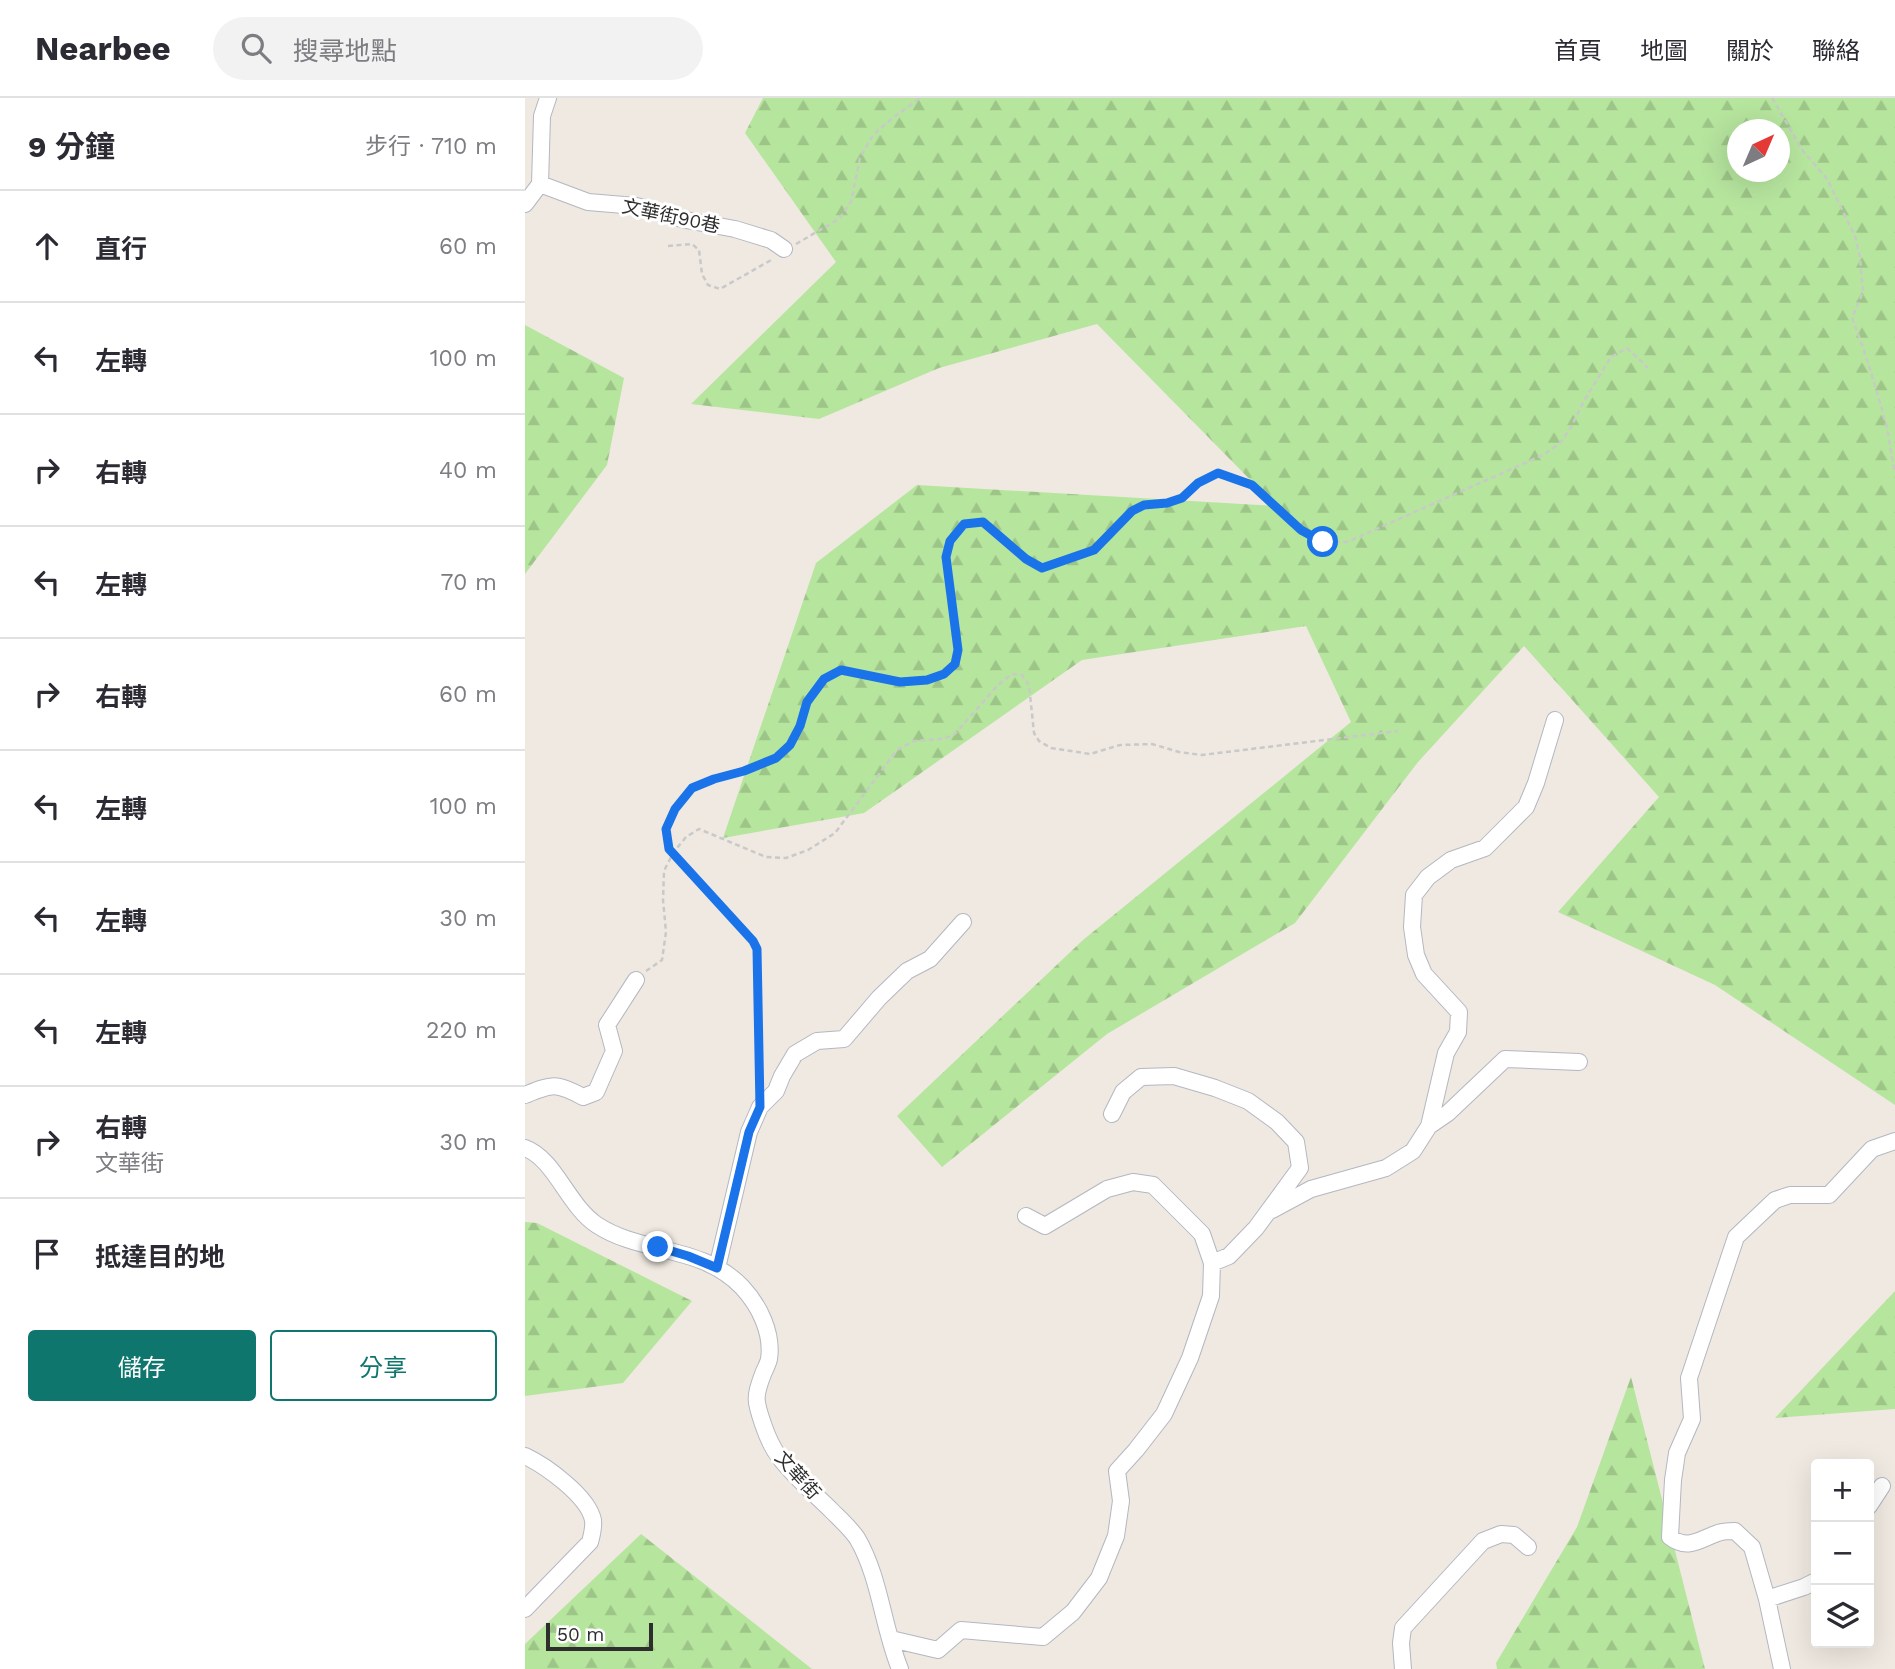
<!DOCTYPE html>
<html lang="zh-TW">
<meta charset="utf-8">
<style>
:root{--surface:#fff;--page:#f2f2f3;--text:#2b2b33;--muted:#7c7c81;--line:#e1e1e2;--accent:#0f766e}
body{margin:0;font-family:"Work Sans","Noto Sans TC",sans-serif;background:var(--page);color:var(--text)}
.controls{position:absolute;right:21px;bottom:21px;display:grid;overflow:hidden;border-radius:7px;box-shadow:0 7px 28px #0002}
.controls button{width:63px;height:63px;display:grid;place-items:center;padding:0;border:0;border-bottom:2px solid var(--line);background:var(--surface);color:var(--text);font:35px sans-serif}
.compass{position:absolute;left:1202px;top:21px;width:63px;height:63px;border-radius:50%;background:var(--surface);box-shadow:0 7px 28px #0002;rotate:44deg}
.scale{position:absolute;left:21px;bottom:18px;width:107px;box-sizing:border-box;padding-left:7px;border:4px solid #2e2e2e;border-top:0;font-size:19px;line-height:24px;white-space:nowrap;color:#2e2e2e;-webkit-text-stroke:5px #fff;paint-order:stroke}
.stop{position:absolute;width:21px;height:21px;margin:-16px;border:5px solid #1a73e8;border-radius:50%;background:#fff}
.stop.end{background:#1a73e8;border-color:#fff;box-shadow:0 2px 7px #0008}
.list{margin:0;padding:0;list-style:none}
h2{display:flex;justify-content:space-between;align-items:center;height:91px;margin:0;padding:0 28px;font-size:30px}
h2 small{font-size:23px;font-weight:400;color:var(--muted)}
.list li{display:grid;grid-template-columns:46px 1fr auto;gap:21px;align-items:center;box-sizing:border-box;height:112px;padding:0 28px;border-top:2px solid var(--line)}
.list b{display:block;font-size:26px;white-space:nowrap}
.list p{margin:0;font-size:23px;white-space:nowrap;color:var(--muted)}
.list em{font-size:23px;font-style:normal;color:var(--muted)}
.actions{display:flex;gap:14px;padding:21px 28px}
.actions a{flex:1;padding:16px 0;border:2px solid var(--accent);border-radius:7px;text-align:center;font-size:24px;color:var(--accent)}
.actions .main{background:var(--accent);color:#fff}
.icon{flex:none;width:38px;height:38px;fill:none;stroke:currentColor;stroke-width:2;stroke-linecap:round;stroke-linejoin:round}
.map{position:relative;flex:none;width:1370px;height:1571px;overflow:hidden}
header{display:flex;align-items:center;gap:42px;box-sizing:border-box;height:98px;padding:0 35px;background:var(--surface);border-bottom:2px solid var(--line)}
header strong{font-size:33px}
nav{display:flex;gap:38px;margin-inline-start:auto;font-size:24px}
.search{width:490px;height:63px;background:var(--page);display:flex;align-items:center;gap:18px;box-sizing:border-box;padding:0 24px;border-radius:38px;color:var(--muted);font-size:26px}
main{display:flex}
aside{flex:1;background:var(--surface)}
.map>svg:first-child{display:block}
.forest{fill:url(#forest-firs);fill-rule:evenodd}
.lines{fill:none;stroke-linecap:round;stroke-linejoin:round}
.minor-casing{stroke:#b4b7c1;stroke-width:18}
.path{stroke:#c9c9c9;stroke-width:2.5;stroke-dasharray:5 3.5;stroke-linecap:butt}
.minor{stroke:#fff;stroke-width:16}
.route{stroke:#1a73e8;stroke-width:9}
.labels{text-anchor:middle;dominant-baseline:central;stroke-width:6;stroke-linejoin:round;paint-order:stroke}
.street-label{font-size:19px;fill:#2e2e2e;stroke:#fff}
</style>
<header>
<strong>Nearbee</strong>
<div class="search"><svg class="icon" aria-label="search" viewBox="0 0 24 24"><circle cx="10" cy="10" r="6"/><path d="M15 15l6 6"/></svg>搜尋地點</div>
<nav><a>首頁</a><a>地圖</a><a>關於</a><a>聯絡</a></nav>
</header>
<main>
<aside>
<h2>9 分鐘<small>步行 · 710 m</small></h2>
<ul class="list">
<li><svg class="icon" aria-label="ahead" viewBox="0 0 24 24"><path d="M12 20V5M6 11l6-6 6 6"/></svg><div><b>直行</b></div><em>60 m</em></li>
<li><svg class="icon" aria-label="left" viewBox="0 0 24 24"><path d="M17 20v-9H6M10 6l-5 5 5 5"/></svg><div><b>左轉</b></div><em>100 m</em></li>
<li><svg class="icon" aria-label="right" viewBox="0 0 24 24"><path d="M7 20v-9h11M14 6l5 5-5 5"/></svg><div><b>右轉</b></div><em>40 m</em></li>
<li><svg class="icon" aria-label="left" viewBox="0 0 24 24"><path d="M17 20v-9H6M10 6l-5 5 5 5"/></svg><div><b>左轉</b></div><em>70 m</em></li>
<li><svg class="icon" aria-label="right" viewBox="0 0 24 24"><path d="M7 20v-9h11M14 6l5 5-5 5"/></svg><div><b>右轉</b></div><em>60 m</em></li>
<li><svg class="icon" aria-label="left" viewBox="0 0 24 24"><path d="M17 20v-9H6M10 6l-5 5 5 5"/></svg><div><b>左轉</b></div><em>100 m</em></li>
<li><svg class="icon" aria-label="left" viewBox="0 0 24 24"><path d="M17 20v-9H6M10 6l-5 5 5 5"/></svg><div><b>左轉</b></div><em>30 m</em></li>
<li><svg class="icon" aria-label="left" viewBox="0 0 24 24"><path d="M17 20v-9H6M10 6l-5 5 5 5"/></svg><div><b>左轉</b></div><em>220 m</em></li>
<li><svg class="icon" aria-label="right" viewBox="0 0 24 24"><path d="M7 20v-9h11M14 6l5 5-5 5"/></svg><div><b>右轉</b><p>文華街</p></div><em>30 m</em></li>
<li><svg class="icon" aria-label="arrive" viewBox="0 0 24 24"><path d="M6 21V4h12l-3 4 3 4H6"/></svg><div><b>抵達目的地</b></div></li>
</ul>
<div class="actions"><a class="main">儲存</a><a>分享</a></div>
</aside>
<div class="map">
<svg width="1370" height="1571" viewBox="0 0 1370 1571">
<defs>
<pattern id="forest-firs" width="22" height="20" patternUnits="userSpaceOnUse" patternTransform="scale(1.75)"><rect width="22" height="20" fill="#b6e59e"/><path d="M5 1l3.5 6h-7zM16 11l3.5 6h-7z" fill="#9dc588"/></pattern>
</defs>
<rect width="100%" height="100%" fill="#efe9e1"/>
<path class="forest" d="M238,0H1370V1007L1190,887L1033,814L1134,699L999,548L893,664L770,825L582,936L417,1069L372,1018L558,842L826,624L781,528L557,562L339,715L198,740L291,465L392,387L751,408L572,226L414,270L294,321L166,306L311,164L220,35ZM1212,32H1254V74H1212Z
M0,227L99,280L82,367L0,476Z
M0,1124L12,1125L167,1203L98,1285L0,1298Z
M1370,1193V1311L1250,1320Z
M1106,1279L1180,1571H972L971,1565L1052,1429Z
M116,1436L287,1571H0V1546Z"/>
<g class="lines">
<g class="minor-casing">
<path id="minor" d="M15,86L17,18L23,0
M0,106L15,86L63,104L111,108L161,122L210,131L246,142L259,151
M0,997C27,986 31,984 58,999L71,994L89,953L82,927L111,882
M587,1016L598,994L616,979L649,978L690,990L723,1003L752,1024L771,1044L775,1070L731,1130L704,1158L687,1165
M904,1028L921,955L933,934L934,914L899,876L891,857L887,829L889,797L903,779L926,762L960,750L1001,709L1011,685L1030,622
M0,1050C30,1061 43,1108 72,1127C116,1156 177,1147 217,1189C234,1207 248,1235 244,1261C243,1266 240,1271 238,1276C229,1299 230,1303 238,1326C242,1338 247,1350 255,1360C269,1379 290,1396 307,1413C315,1421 325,1430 332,1440C355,1479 358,1530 375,1571
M747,1112L786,1091L861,1070L888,1053L904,1028L923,1015L980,961L1054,964
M192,1170L224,1034L235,1009L251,993L257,978L270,956L292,943L319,941L354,900L382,873L405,861L438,824
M0,1358C21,1368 63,1398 68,1422C69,1430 67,1437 65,1444L0,1511
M1344,1408L1357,1388
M1242,1501L1279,1489L1291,1483
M366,1541L413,1552L436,1532L518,1539L548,1514L574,1480L591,1438L596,1403L592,1373L611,1352L639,1316L665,1260L686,1198L687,1165L677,1136L628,1087L608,1084L582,1091L520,1128L501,1118
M878,1571L876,1545L878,1530L958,1443L976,1436L989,1437L1003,1449
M1257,1571L1242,1501L1227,1449L1210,1433C1205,1433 1198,1433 1193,1435C1175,1441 1163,1453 1145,1439L1148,1382L1152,1355L1167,1321L1164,1280L1211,1139L1250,1102L1265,1097H1304L1347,1051L1370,1043"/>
</g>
<path class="path" d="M1247,0L1278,53L1302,81L1330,138L1335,159L1338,194L1327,220C1341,256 1352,293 1362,330C1365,344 1366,359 1370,373
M271,146L314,121L326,104L335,60L348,37L369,19L395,0
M143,148L167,146L174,152L177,176L183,187L195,191L248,161
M121,873L137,862L141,834L138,802L139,773L148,755L161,739L174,731L241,759L261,760L283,752L310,735L372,652L389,643L414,641L428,638L473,587L487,576L497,577L504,587L509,635L514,643L526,650L565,656L595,647L627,646L654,654L677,657L873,633
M234,989L232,851L228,843L144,750C141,731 141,722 154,706C158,701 162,693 167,689C188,674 229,675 252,659C275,643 272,625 283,604C289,592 303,574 317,572C333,571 357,582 375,583C391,585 418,582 429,567C432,564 432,557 433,552L421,459L425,443L439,426L458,424L501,461L517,470L569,452L607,413L619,407L642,405L657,400L673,385L693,375L727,387L776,432L798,444H822L1018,357L1035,345L1045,331L1060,301L1086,259L1102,250L1123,270"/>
<use href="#minor" class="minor"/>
</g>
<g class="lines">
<path class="route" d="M133,1149L163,1158L192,1170L224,1034L235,1009L232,851L228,843L144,751L141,731L150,711L167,690L189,681L219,673L251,660L265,647L275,628L282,604L299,581L316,572L375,584L402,582L419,576L430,566L433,552L421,459L425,443L439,426L458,424L501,461L517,470L569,452L607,413L619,407L642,405L657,400L673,385L693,375L727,387L776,432L798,444"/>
</g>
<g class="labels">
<g class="street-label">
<text transform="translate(146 118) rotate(12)">文華街90巷</text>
<text transform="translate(273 1377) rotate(48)">文華街</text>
</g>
</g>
</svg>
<div class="controls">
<button>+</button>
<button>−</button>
<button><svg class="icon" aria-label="layers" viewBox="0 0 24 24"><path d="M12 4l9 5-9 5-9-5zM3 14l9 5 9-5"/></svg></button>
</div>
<svg class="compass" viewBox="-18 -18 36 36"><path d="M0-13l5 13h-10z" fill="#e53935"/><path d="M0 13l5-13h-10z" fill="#7c7c81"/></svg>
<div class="scale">50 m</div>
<div class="stop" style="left:798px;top:444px"></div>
<div class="stop end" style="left:133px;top:1149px"></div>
</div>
</main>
